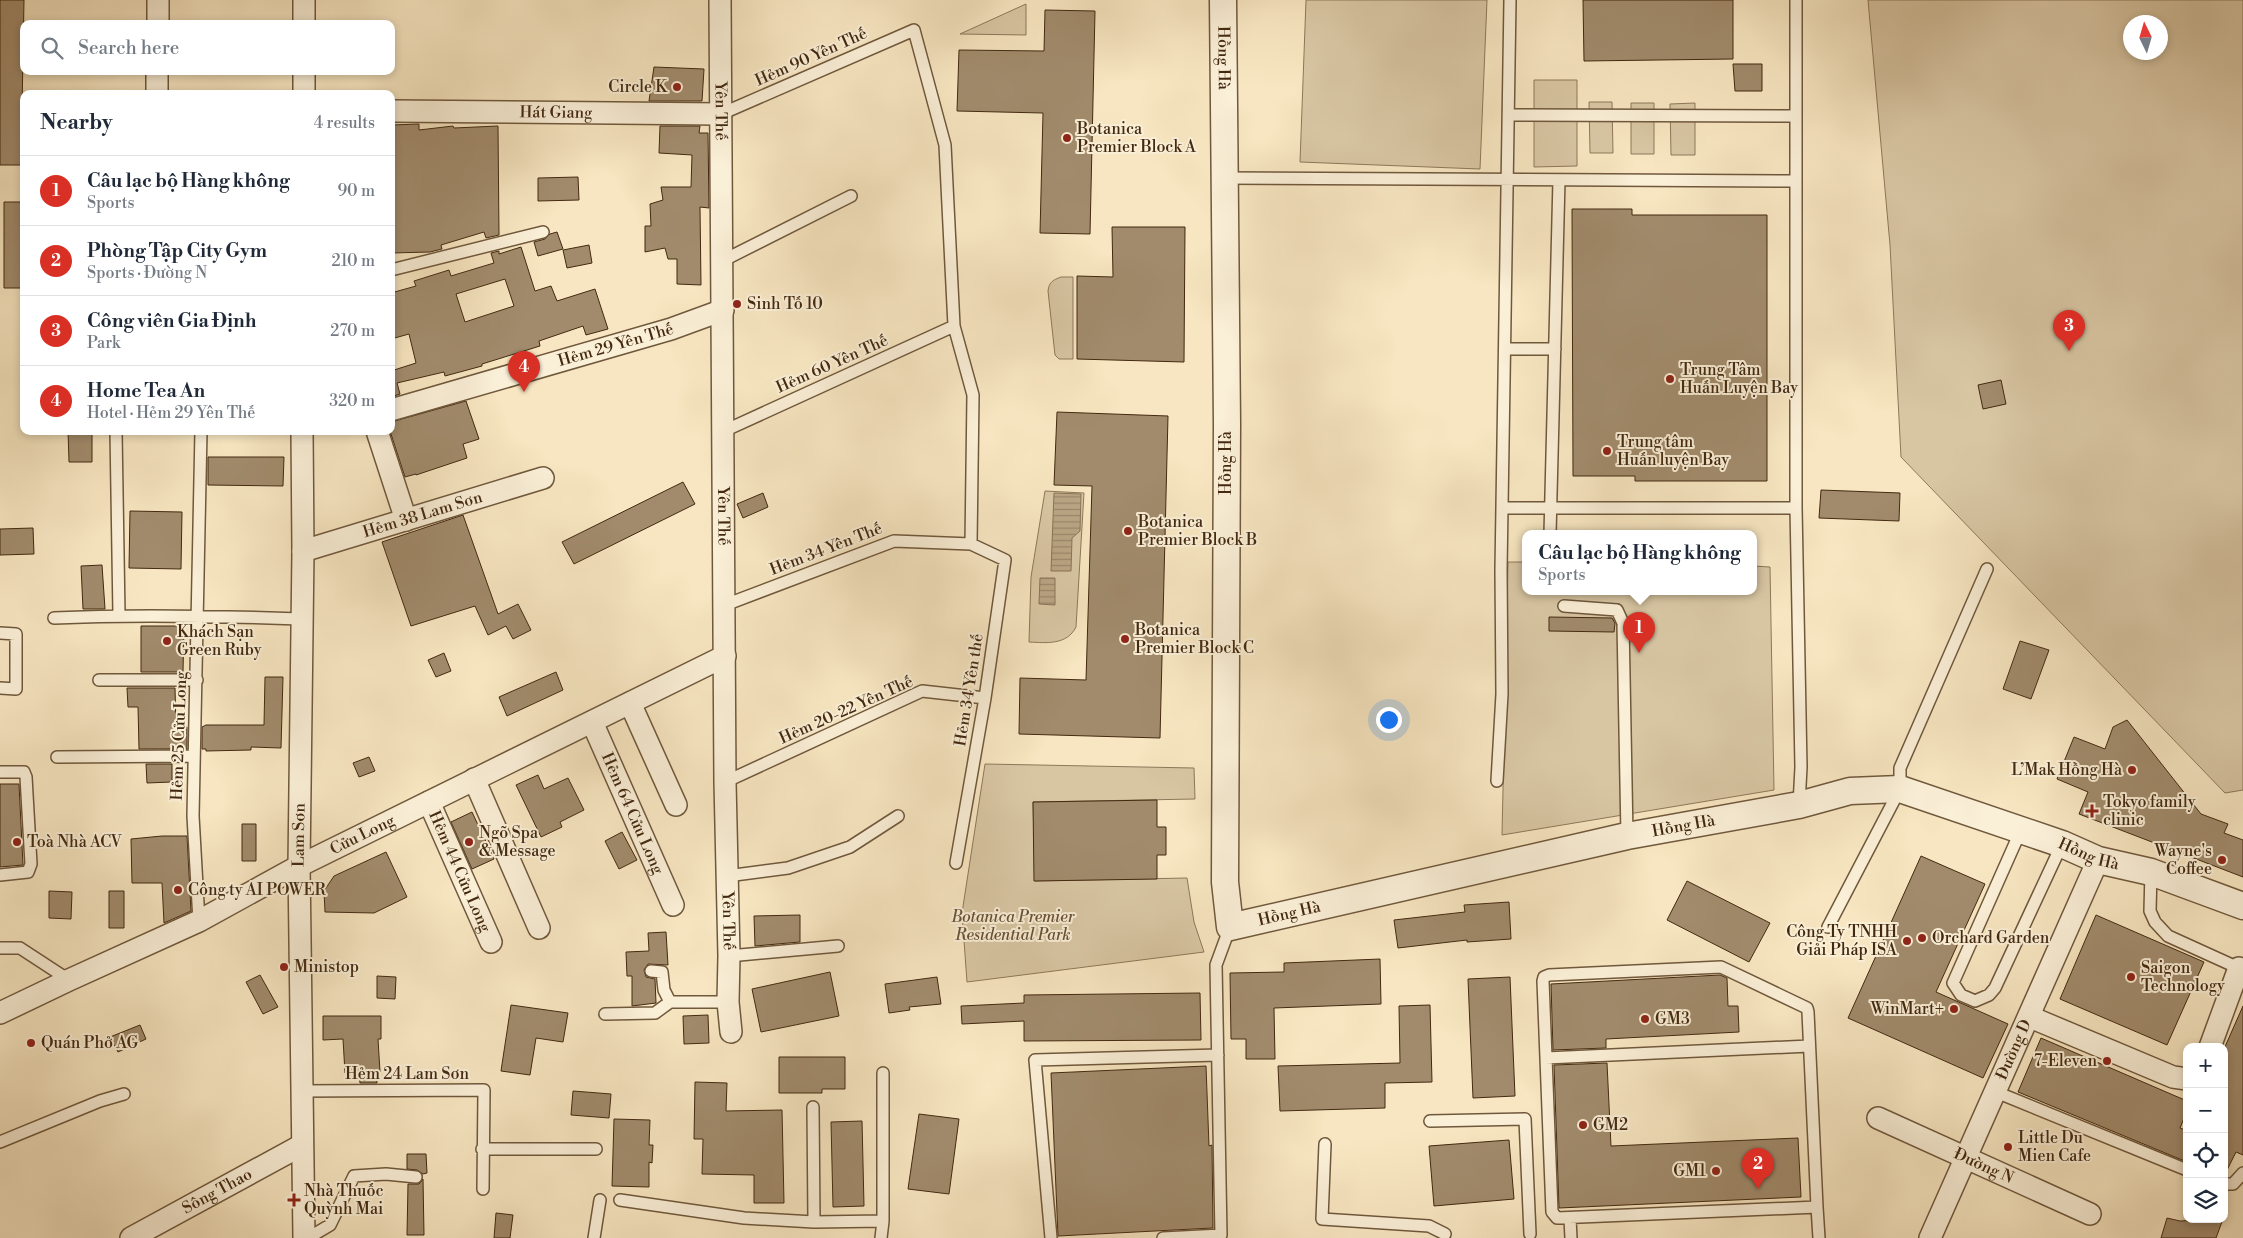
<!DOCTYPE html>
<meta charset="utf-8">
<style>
:root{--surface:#fff;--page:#f2f2f3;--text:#1f2937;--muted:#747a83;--line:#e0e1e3;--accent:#d93025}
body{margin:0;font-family:"Libre Bodoni",serif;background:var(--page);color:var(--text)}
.controls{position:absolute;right:15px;bottom:15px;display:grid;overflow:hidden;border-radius:10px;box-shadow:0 2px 8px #0003}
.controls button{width:45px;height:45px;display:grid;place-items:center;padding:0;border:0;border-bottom:1px solid var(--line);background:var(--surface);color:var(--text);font:25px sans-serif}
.compass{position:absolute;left:2123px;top:15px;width:45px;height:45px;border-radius:50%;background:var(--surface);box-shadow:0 2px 8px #0003;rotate:355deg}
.you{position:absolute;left:1388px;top:719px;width:18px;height:18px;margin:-12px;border:4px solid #fff;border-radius:50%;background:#1a73e8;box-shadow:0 0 0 8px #1a73e833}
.badge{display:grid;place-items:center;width:32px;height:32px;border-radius:50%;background:var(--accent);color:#fff;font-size:16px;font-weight:700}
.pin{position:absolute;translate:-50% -41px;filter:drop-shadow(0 1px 2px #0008)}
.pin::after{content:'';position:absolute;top:26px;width:18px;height:15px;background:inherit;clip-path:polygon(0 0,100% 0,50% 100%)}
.popup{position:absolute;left:1522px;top:530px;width:235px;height:65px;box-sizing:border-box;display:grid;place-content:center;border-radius:10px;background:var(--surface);filter:drop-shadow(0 1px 4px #0005);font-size:16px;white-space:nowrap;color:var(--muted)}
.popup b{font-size:19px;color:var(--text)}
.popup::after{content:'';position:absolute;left:50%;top:100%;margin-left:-10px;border:10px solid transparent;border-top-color:var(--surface)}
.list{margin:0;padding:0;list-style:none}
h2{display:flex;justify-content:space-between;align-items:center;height:65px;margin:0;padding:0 20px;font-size:21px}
h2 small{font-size:16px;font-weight:400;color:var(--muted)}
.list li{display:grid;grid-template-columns:32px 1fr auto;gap:15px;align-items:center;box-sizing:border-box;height:70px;padding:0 20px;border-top:1px solid var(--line)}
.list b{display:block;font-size:19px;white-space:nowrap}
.list p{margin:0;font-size:16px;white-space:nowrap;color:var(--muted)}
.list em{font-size:16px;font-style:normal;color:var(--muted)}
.icon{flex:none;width:28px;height:28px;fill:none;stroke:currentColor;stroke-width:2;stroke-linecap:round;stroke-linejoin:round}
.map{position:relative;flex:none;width:2243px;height:1238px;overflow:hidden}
.search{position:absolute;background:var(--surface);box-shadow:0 2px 8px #0003;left:20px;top:20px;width:375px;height:55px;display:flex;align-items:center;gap:12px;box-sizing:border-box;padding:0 18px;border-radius:10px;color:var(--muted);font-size:19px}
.panel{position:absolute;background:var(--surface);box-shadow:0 2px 8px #0003;left:20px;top:90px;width:375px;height:345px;border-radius:10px}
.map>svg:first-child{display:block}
.green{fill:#d8c6a3;stroke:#8e785a;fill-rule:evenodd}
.water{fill:url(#water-rules);stroke:#8a7456}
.building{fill:#a18b6c;stroke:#432910;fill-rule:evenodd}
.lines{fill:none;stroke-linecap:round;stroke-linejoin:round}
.service-casing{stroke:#70583c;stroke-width:14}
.minor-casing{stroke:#70583c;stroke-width:24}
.tertiary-casing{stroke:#70583c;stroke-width:29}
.service{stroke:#faefd7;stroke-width:11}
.minor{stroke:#faefd7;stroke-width:21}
.tertiary{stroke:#faefd7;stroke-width:26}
.poi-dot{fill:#8f2418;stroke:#faefd7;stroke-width:2}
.labels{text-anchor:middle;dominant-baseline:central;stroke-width:4;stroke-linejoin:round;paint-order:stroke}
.street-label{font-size:16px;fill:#432910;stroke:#faefd7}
.poi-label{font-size:16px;fill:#432910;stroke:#faefd7;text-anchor:start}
.park-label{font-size:16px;font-style:italic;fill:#685035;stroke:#faefd7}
</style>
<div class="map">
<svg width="2243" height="1238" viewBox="0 0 2243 1238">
<defs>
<pattern id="water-rules" width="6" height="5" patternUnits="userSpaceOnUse" patternTransform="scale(1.25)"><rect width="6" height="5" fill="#baa685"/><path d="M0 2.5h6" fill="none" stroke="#99876b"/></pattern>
</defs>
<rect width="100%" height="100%" fill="#f7e6c1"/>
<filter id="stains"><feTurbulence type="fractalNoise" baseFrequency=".004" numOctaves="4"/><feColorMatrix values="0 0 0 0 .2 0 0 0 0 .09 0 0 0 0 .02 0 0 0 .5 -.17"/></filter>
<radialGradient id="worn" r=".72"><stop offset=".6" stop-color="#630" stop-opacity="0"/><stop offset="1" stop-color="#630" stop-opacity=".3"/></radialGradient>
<path class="green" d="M1306,0H1487L1480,169L1300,162Z
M1868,0H2243V790L2225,793L1901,457L1890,245ZM2130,22H2160V52H2130Z
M1026,4V35L960,34Z
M1534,80H1577V166L1534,167Z
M1589,102H1612L1613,153H1590Z
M1631,103H1654V154H1631Z
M1695,103V155H1671L1670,104Z
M1061,277H1073V359H1059L1055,355L1048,291C1049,282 1053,280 1061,277Z
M1045,491L1084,493L1076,627C1067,645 1047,643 1029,642L1031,577Z
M1508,562H1525V592H1753V566L1770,567L1774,790L1502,835Z
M985,764L1194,768L1195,799L1033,802L1035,881L1187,878L1194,922L1204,952L967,982L962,913Z"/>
<path class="water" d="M1054,493L1081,494L1080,531L1072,538L1071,571H1051Z
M1040,578H1055V605L1039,604Z"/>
<path class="building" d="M0,0H24L21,165H0Z
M1583,0H1733V59L1584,61Z
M1045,10L1095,11L1090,234L1040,233L1043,113L957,111L959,50L1044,51Z
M1733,64H1762V91H1735Z
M654,67L704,69L702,101H649Z
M419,124V130L453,126L454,128L498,126L499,235L486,238L484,232L441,245L442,249L430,252L391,253V125Z
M660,126H700L699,133H708L709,208L700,207L701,285L677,284V259H668L665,248L645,252V226H651L650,204L663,200L661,187H691L692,155L659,153Z
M578,177L579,200L538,201V178Z
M4,202H24V288H4Z
M1572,209H1632V215H1767V481H1635V476H1573Z
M1112,227H1185L1184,362L1077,359V276L1113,277Z
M557,232L563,249L538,256L534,242L545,239L550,234Z
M589,245L592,263L567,268L563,250Z
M521,247L535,291L551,286L557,301L595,289L608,329L586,335L583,326L539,341L540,346L482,364V366L445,376L444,372L397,383L400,394L391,397V371L416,363L409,334L391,339V293L416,286L414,281L449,270L451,276L494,263L491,253L499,251V254ZM505,279L514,306L465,322L456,294Z
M2001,380L2006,404L1983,409L1978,385Z
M466,401L479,439L463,444L467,458L416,475V474L405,477L390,431L391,422Z
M1057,412L1168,416L1160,738L1019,734L1020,678L1086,680L1092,486L1054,485Z
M68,431H92V462H69Z
M208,457H284L283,486L208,485Z
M683,482L695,504L574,564L562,542Z
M1821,490L1900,493L1899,521L1819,518Z
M763,493L768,507L743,518L737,504Z
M130,511L182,512L181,569L129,568Z
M463,515L498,614L518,604L531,630L513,639L506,626L488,635L475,606L411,626L382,542Z
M33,528L34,554L0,555V529Z
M102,565L105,609H83L81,566Z
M1549,617L1612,618L1615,623L1614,632L1549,631Z
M141,626H184L183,672H141Z
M2020,641L2049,650L2031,699L2003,689Z
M444,653L451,671L436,677L428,660Z
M556,672L563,690L507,716L499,697Z
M265,677H283L281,748L251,747V750L206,751V749H202V727L206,725H264Z
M127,688H175L176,727H187V749H139L138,707H128Z
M2127,720L2201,814L2228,824L2224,833L2243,840V877L2079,814L2088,792L2057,779L2074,737L2105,749L2113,727Z
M369,757L375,771L359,777L353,763Z
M146,764H172V782L147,783Z
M538,775L544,789L568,778L584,810L560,822L562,827L541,837L516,785Z
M0,784H19L23,865L0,867Z
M1157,800V827H1166V855H1157V879L1034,881L1033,802Z
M472,812L494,859L472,869L451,822Z
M242,824H256V861H242Z
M622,832L637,860L619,869L605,841Z
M162,836H187L191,911L164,923L162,883H132L131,839Z
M386,852L407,897L374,913L325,912L324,891L334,876Z
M1921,856L1985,884L1936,992L2008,1024L1983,1078L1848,1018Z
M1687,881L1770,923L1749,962L1667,920Z
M49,891L72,892L71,919L49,918Z
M109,891H124V928H109Z
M1509,902L1511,939L1467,942V940L1398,948L1394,920L1465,912L1464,905Z
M800,915V942L755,946L754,916Z
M2096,915L2204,962L2167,1045L2060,999Z
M666,932L668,965L648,964L644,970L646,977L655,979L656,1003L632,1006V976H627L626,952L649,951L648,933Z
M1380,959L1381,1004L1274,1008L1275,1059H1246V1039H1231L1230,973L1284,972V963Z
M830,972L839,1016L761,1032L752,989Z
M260,975L278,1007L263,1014L246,982Z
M1720,975L1727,978L1728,1006H1738L1739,1032L1606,1039V1048L1553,1050L1551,984Z
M377,976L396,977L395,999L377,998Z
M937,977L941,1004L909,1007L910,1010L889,1013L885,984Z
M1510,977L1515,1096L1473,1098L1468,979Z
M1200,993L1201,1040L1024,1041V1021L962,1024L961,1006L1024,1003V995Z
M511,1005L568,1013L563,1042L536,1038L530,1075L501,1071Z
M1430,1005L1432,1082L1385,1083V1108L1280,1111L1278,1066L1400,1063L1399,1006Z
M2243,1006V1155L2236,1152L2224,1176V1049Z
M708,1015L709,1043L684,1044L683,1016Z
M323,1016H381V1039H378L380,1072H376L377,1083H360L359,1072L345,1073L343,1039L323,1040Z
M140,1025L146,1039L118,1052L110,1037Z
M2041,1038L2187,1101V1111L2180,1128L2187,1131V1162L2018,1092Z
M779,1057H845V1089H822V1093H779Z
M1607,1063L1611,1146L1798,1138L1801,1197L1559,1208L1554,1065Z
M1206,1066L1209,1146L1212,1145L1213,1228L1058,1236L1051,1073Z
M695,1082L727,1083L726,1111L782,1110L784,1203H754V1175L702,1174L703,1139H694Z
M573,1091L611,1094L609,1118L571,1115Z
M919,1114L959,1119L949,1194L908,1189Z
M614,1119L650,1120L649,1145H653L652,1163L649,1162V1187L612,1186Z
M862,1121L864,1206L833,1207L831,1122Z
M1509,1140L1514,1199L1434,1206L1429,1146Z
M407,1154H426L427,1173L423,1174L417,1170L407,1169Z
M423,1179L424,1235H407L408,1184H419Z
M496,1213L513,1215L510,1238H494Z
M2167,1218L2180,1221L2223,1219L2216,1238H2161Z"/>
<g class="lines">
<g class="service-casing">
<path id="service" d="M1796,0V508L1801,767L1799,805
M721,114L914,30L945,145L954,326L973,395L971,544
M1509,115L1795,116
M1224,178L1796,181
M722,261L851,196
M391,270L543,232
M1505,349H1555
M116,431L119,615
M724,431L954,326
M1502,508H1796
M1550,534L1559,180
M725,605L894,541L971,544L1005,560L985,698L956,863
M1564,606L1617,610L1623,623L1627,836
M54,618C137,614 219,616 301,619
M0,633L16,634V689L0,688
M99,680H197
M57,757L194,756
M0,772H24L26,777L31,864L28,872L0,875
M1497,781L1502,694L1501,570L1510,0
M725,782L922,691L985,698
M2021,830L1953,983L1961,995L1975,1001L1989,995L1995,988L2062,844
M2151,872L2150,911L2155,922L2168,936L2243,970
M727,876L788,868L850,847L898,816
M199,921L193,816L201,431
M1828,927L1900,789V768L1987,569
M0,948H20L69,980
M729,956L838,946
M651,971L662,972L664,990L670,1002
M605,1014L655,1013L670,1002H728
M1546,1058L1809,1046
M301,1091L484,1090L483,1189
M1996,1092L2187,1170
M813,1107L814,1222
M1430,1121L1525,1119L1530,1234
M0,1142L100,1101L124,1094
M1325,1144L1322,1219L1429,1226L1445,1234
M482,1149H596
M2224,1184H2233L2243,1173
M620,1200L744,1218L814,1222L883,1221L881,1238
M1817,1207L1557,1218L1552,1212L1543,981L1544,977L1549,975L1721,967L1807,1008L1808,1012L1817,1207L1819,1238
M1570,1219L1571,1238
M883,1221V1073
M308,1238L330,1225L354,1176L386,1174L416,1177
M594,1238L600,1200
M1051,1238L1035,1060L1218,1055
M1163,1238L1221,1235L1216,965L1230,927"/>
</g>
<g class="minor-casing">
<g id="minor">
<path d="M158,0V24"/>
<path id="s1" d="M720,0L725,782L729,956L728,1002L731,1032"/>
<path d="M304,24V0"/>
<path d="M157,94V71"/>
<path d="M304,94V71"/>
<path id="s2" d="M391,111L721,114"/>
<path id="s3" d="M391,410L671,329L723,310"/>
<path d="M302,431L303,551L299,866L304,1238"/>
<path d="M377,431L406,520"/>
<path id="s4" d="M303,551L543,478"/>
<path d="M630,703L676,805"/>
<path id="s5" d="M592,722L673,905"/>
<path d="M474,779L539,928"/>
<path id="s6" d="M429,802L491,942"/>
<path id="s7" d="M0,1013L69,980L199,921L299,866L725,656"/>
<path d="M2030,1017L2173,1077L2187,1079"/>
<path d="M2210,1047L2239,968"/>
<path id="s8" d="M1878,1118L2090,1214"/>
<path id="s9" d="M131,1238L302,1145"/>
<path id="s10" d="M1930,1238L2098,860"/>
</g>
</g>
<g class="tertiary-casing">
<g id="tertiary">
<path id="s11" d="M1223,0L1227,424L1225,882L1230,927L1627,836L1799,805L1850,791L1900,789L2062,844L2098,860L2151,872L2243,906"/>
</g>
</g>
<use href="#service" class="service"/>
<use href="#minor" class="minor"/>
<use href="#tertiary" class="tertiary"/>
</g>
<g class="poi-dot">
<circle cx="677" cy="87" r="5"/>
<circle cx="1067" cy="138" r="5"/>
<circle cx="737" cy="304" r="5"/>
<circle cx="1670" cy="379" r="5"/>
<circle cx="1607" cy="451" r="5"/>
<circle cx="1128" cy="531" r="5"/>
<circle cx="1125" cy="639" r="5"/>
<circle cx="167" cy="641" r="5"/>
<circle cx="2132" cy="770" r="5"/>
<path d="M2089.5 803.5h5v5h5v5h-5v5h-5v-5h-5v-5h5z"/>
<circle cx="17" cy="842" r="5"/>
<circle cx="469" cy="842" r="5"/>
<circle cx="2222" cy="860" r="5"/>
<circle cx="178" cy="890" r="5"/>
<circle cx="1922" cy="938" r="5"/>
<circle cx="1907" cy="941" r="5"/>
<circle cx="284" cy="967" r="5"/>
<circle cx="2131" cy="977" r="5"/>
<circle cx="1954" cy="1009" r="5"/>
<circle cx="1645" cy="1019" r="5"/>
<circle cx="31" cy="1043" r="5"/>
<circle cx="2107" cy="1061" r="5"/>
<circle cx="1583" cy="1125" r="5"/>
<circle cx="2008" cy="1147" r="5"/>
<circle cx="1716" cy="1171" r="5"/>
<path d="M291.5 1192.5h5v5h5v5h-5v5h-5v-5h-5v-5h5z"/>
</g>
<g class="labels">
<g class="street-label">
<text transform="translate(811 57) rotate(-24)">Hẻm 90 Yên Thế</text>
<text stroke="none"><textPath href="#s11" startOffset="58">Hồng Hà</textPath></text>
<text stroke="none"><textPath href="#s1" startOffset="111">Yên Thế</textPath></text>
<text stroke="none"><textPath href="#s2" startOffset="165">Hát Giang</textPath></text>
<text stroke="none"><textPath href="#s3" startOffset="234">Hẻm 29 Yên Thế</textPath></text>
<text transform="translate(832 364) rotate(-24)">Hẻm 60 Yên Thế</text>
<text transform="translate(1226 463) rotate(-90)">Hồng Hà</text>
<text stroke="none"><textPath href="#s4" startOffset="125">Hẻm 38 Lam Sơn</textPath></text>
<text stroke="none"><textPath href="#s1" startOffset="516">Yên Thế</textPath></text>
<text transform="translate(826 549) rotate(-21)">Hẻm 34 Yên Thế</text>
<text transform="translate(969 690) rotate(-81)">Hẻm 34 Yên thế</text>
<text transform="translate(846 710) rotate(-24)">Hẻm 20-22 Yên Thế</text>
<text transform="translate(179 736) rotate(-88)">Hẻm 25 Cửu Long</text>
<text stroke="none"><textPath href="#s5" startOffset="100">Hẻm 64 Cửu Long</textPath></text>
<text stroke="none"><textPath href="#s11" startOffset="1392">Hồng Hà</textPath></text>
<text transform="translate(299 835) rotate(-89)">Lam Sơn</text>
<text stroke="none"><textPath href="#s7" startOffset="404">Cửu Long</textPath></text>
<text stroke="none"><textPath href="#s11" startOffset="1812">Hồng Hà</textPath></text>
<text stroke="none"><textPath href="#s6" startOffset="76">Hẻm 44 Cửu Long</textPath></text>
<text stroke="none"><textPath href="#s11" startOffset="988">Hồng Hà</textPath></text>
<text stroke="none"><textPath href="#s1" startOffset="921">Yên Thế</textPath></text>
<text stroke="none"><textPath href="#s10" startOffset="206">Đường D</textPath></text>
<text x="407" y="1074">Hẻm 24 Lam Sơn</text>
<text stroke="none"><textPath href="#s8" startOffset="116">Đường N</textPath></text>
<text stroke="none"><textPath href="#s9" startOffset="98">Sông Thao</textPath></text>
</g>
<g class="poi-label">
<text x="667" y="87" text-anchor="end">Circle K</text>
<text x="1077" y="129">Botanica<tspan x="1077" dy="18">Premier Block A</tspan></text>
<text x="747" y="304">Sinh Tố 10</text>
<text x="1680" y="370">Trung Tâm<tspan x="1680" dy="18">Huấn Luyện Bay</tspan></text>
<text x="1617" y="442">Trung tâm<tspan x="1617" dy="18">Huấn luyện Bay</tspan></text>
<text x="1138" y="522">Botanica<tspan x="1138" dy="18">Premier Block B</tspan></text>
<text x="1135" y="630">Botanica<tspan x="1135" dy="18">Premier Block C</tspan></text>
<text x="177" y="632">Khách Sạn<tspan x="177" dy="18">Green Ruby</tspan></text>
<text x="2122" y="770" text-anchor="end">L’Mak Hồng Hà</text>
<text x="2103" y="802">Tokyo family<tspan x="2103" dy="18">clinic</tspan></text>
<text x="479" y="833">Ngõ Spa<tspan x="479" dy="18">&amp; Message</tspan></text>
<text x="27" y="842">Toà Nhà ACV</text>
<text x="2212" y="851" text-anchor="end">Wayne's<tspan x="2212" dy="18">Coffee</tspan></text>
<text x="188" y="890">Công ty AI POWER</text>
<text x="1897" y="932" text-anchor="end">Công Ty TNHH<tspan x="1897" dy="18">Giải Pháp ISA</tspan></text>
<text x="1932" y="938">Orchard Garden</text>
<text x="294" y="967">Ministop</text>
<text x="2141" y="968">Saigon<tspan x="2141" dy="18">Technology</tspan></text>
<text x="1944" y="1009" text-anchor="end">WinMart+</text>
<text x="1655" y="1019">GM3</text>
<text x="41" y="1043">Quán Phở AG</text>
<text x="2097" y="1061" text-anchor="end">7-Eleven</text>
<text x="1593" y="1125">GM2</text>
<text x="2018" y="1138">Little Du<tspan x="2018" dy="18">Mien Cafe</tspan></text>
<text x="1706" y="1171" text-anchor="end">GM1</text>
<text x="304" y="1191">Nhà Thuốc<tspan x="304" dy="18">Quỳnh Mai</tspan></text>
</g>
<g class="park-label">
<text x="1013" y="917">Botanica Premier<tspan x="1013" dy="18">Residential Park</tspan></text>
</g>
</g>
<rect width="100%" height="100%" filter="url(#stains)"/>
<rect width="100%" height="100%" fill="url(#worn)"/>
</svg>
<div class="controls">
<button>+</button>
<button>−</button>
<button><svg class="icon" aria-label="locate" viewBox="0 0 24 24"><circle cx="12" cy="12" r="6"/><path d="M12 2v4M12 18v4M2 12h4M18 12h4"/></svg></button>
<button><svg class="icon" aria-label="layers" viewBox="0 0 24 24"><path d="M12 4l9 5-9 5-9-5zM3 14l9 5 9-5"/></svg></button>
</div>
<svg class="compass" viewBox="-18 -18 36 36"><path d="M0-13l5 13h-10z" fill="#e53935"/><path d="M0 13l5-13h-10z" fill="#747a83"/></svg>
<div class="you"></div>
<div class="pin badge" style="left:1639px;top:653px">1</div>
<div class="popup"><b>Câu lạc bộ Hàng không</b>Sports</div>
<div class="pin badge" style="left:1758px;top:1189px">2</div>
<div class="pin badge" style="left:2069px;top:351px">3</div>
<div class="pin badge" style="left:524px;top:392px">4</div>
<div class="search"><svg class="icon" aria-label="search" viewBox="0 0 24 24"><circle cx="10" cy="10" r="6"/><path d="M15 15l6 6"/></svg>Search here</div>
<section class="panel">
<h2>Nearby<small>4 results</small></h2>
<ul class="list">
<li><span class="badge">1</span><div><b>Câu lạc bộ Hàng không</b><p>Sports</p></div><em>90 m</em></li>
<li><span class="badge">2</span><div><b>Phòng Tập City Gym</b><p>Sports · Đường N</p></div><em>210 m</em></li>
<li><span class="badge">3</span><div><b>Công viên Gia Định</b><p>Park</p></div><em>270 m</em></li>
<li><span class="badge">4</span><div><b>Home Tea An</b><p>Hotel · Hẻm 29 Yên Thế</p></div><em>320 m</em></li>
</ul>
</section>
</div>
